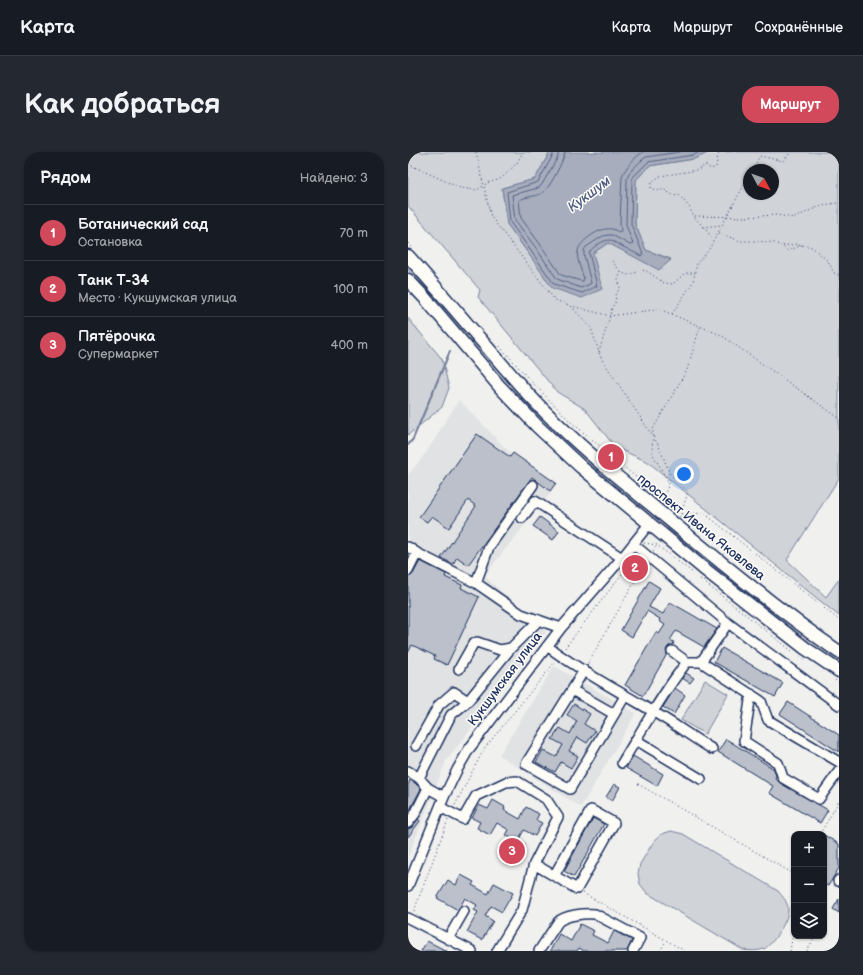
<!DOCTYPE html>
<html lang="ru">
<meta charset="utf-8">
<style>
:root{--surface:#171b24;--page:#242831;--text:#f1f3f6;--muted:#9ea1a6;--line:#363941;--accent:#d1495b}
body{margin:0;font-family:"Balsamiq Sans",sans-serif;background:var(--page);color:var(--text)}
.controls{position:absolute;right:12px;bottom:12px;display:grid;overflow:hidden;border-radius:8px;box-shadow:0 1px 3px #0004}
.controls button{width:36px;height:36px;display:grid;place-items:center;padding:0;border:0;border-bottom:1px solid var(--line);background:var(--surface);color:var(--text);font:20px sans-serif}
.compass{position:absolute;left:335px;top:12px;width:36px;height:36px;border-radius:50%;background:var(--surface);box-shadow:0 1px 3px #0004;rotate:131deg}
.you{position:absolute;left:276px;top:322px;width:14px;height:14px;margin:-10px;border:3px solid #fff;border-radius:50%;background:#1a73e8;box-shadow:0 0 0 6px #1a73e833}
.badge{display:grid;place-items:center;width:26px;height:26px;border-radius:50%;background:var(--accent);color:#fff;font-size:13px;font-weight:700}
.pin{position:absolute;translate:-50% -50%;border:2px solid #fff;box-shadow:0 1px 4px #0006}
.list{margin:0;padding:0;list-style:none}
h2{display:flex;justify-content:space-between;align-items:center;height:52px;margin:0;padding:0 16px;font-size:17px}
h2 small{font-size:13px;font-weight:400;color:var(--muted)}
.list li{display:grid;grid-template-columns:26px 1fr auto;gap:12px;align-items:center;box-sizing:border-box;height:56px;padding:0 16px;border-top:1px solid var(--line)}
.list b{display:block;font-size:15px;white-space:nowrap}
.list p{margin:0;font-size:13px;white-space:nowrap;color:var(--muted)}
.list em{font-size:13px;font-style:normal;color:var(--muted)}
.icon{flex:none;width:22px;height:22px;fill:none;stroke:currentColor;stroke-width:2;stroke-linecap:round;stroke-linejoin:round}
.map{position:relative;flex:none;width:431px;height:799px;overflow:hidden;border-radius:16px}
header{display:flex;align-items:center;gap:24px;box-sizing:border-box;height:56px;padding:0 20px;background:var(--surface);border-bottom:1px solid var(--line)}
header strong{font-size:19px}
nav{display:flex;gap:22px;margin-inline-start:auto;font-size:14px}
.intro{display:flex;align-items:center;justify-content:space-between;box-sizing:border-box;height:96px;padding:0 24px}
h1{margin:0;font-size:28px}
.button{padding:10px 18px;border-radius:16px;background:var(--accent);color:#fff;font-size:14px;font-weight:700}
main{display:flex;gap:24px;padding:0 24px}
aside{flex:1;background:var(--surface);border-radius:16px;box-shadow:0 1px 3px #0004}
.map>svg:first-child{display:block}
.built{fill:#e0e2e3}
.green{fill:#d0d3d8;stroke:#76819b;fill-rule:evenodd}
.water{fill:#a7adbd;stroke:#6f7b97}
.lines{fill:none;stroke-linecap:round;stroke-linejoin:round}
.shore{stroke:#536184;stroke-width:1}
.stream{stroke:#6f7b97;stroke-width:2}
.building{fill:#bbc0ca;stroke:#1b2f5e}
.minor-casing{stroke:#1b2f5e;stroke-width:12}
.major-casing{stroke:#1b2f5e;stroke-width:15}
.path{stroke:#1b2f5e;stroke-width:1;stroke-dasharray:1 3;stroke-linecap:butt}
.minor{stroke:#fdfcf7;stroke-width:9}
.major{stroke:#fdfcf7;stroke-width:12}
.labels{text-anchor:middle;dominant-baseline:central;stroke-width:3;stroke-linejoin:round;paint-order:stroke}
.street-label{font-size:13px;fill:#1b2f5e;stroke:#fdfcf7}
.water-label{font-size:14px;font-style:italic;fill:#4c5b7f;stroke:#fdfcf7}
</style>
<header>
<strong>Карта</strong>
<nav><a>Карта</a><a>Маршрут</a><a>Сохранённые</a></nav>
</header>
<div class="intro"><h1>Как добраться</h1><a class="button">Маршрут</a></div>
<main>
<aside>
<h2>Рядом<small>Найдено: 3</small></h2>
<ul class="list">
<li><span class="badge">1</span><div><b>Ботанический сад</b><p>Остановка</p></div><em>70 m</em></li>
<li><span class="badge">2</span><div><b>Танк Т-34</b><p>Место · Кукшумская улица</p></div><em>100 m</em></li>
<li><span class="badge">3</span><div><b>Пятёрочка</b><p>Супермаркет</p></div><em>400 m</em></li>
</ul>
</aside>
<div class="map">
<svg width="431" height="799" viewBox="0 0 431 799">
<rect width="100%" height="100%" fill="#f0f0ee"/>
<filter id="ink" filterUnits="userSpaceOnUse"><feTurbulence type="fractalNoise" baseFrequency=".025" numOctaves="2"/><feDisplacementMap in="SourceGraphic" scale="8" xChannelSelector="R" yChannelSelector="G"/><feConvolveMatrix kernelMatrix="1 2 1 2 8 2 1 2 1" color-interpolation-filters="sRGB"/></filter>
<g filter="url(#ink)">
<path class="built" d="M51,248L119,318L145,338L76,424L138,480L38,609L0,705V323L18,301Z
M146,514L228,561L173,655L91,603Z"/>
<path class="green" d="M0,0H142L127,27L94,36L99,72L120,101H185L200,91L251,117L263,107L238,98L227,72L228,28L241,14L286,7L302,0H431V326L379,408L418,445L431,427V464L240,310L207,295L177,257L149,240L70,145L72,138L0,54ZM341,18H365V42H341Z
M0,113L23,138L108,237L165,295L236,354L234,357L163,298L103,239L21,140L0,118Z
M0,166L34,207L41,236L34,255L0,283Z
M260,374L352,449L402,488L431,507V512C371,471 317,424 261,378L259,375Z
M297,528L320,542L297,582L273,568Z
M263,679L275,682L370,739C375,745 380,750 380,758C380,769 365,792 356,797C350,799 341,799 335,798L239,741L232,732L230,722L232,712L246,689L254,682Z"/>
<path class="water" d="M142,0H302L286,7L241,14L228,28L227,72L238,98L263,108L251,118L200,91L185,101L194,137L174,146L144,136L120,101L99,72L94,36L127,27Z"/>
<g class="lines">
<path class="shore" d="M145,0V3L130,30L99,40L102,70L123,99L146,132L174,141L189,134L181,101C184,95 195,88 202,88L233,104L235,102L223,72L224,28L225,25L240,10L285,3L292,0
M150,0V5L133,34L130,36L104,43L107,68L128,96L149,127L173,136L182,132L183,131L176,103V98L178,95L195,84L200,83H204L222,93L225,92L218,73L219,27C221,19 231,10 238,5L272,0
M157,0C156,8 142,35 136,40C129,45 119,44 111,48L113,66L132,92L153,123L173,129H175L176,127C174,119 168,108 170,99C171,90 190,77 199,77C203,76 207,78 211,80L213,79L212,71L214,24C218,15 227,5 235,0"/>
<path class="stream" d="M0,293L5,287L42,199"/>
</g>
<path class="building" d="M69,282L102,305L105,301L148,331L142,339L124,325L60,413L49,405L45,412L33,406L68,354L60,348L41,376L24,364L19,370L11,365Z
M132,365L151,379L145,388L125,374Z
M12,409L38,422L37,425L54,433L53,436L71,445L39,513L26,507L27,504L4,493L0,501V425L3,424L5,422Z
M241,429L252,436L241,455L255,462L262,450L309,477L296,495L268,479L262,488L266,490L265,493L261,494L259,496L258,499L259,502L235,544L217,533L248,480L251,482L257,473L251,469L252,467L239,459L224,485L213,478Z
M314,496L375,531L367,545L306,510Z
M278,521L286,526L282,531L274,526Z
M267,536L277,543L266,562L255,555Z
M380,550L431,583V600L372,562Z
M166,552L182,562L176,572L187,579L179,591L169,585L161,599L170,604L163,616L153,610L147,620L128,610L135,598L148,605L155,593L144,587L152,576L162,582L169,569L159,563Z
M318,587L366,617L368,624L367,626L372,631L420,658L412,671L361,641L365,634L310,600Z
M225,604L255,622L249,634L218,616Z
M2,628L7,631L13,637L0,661V633Z
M206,632L212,635L204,649L198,645Z
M85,648L97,655L96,658L112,667L118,655L131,662L128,668L134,671L127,684L116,678L110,689L117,693L107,713L92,704L102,685L98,683L101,678L89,671L82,683L69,676L72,670L64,666L71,653L80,657Z
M185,666L196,672L166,725L156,719Z
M10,667L12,669L0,685V677L4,675Z
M416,683L431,692V716L420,734L416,732Z
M53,723L66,730L64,733L80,742L86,731L105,741L94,760L83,754L77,764L85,769L74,788L59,780L70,760L66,758L69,753L57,746L50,758L29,746L40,728L48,733Z
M431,747V761L425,757Z
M172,772L186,779L184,783L200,791L206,779L224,788L219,799H176L171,796L169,799H142L151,782L163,789Z
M19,789L39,799H13Z"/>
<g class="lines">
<g class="minor-casing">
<path id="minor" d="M114,366L127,349L214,406
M225,392L320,471L431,553
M0,395L9,401L68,431L113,462L153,476
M0,419L9,401
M68,431L81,395L125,333
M320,471L293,510L353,549L360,568L431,610
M139,494C172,519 209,538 244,559C265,571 284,585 304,597
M264,499L279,510
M51,517L65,492L69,490L92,498L103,496
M176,518L164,538L206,562
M164,538L118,612L162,637L217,544
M343,542L336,589L370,611L375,626L411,647L431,619
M228,588L293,627
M8,594L31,553L46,540L60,549
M214,611C234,578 255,540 279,510H293
M0,619L11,626L20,636L36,645
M11,626L43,563L60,549L103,496L131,468
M32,655L55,667L68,644L98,630L109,629L138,647L150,665L126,712L114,758L89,799
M0,671L7,662L20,636
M126,712L169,737L206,671L183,658L146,724
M430,729L431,728
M0,734L36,645L49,618L61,597L153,476L214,406L241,372
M0,766L64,799
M40,787L56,759
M131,799L150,770C157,763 177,761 187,762L232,786L225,799"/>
</g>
<g class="major-casing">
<path id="major" d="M0,104C38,146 74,190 112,233C137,262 166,288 195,313C273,377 349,443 431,500
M0,128L16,145L92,235L130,275L173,315L295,416L397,496L431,519"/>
</g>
<path class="path" d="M68,0L83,65L147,148L163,154L202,164L251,157L313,183L431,266
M314,0L310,3L308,15L303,17L297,13L290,18L252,24L244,30L243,36L252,39L255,37L266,44L271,43L282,56L285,64L296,75L314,73
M0,12L52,36L69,38L81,30L87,29L94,26L109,11L115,0
M344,18L352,4L375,9L383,0
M287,64L338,65L368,63L386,66L414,53L431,51
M296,75L305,87
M311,81L332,89H350L367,91L373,94
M0,91L4,95
M394,93L380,99L374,94L389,92L404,95L420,109L426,121L431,123
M204,109L213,120
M163,154L183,176L193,206L250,292L262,322L280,340L273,362L271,365
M264,162L285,130L289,111L300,99L341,24
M89,191L121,227L163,270L198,299L211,311L273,362L296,361L431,468
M191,200L202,164L204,155L207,151L208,143L212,135L210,127L213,120L219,123L237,118L256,131L265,132L277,121H287
M255,347L261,331L244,301L245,277L279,218L292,175
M236,391L249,393L285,421
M245,399L249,393
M292,427L384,499
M157,496L227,405
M392,505L397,508
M180,511L237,412
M427,528L431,531
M230,632L386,722
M47,653L76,597L147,510
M412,682L431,649
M175,741L277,799
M416,751L419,764L416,770
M6,759L40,668
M252,799L258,789
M382,799L386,774
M399,799L407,784"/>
<use href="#minor" class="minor"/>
<use href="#major" class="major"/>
</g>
</g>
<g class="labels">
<g class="street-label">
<text transform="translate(293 375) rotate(39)">проспект Ивана Яковлева</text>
<text transform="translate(97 527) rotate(-53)">Кукшумская улица</text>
</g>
<g class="water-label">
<text transform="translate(181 42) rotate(-37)">Кукшум</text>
</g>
</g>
</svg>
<div class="controls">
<button>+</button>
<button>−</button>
<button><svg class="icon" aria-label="layers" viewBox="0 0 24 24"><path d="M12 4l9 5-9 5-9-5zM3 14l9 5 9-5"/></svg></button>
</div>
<svg class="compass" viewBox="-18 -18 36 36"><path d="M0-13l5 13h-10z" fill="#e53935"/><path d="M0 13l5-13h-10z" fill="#9ea1a6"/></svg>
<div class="you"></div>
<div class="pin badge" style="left:203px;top:305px">1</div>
<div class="pin badge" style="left:227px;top:416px">2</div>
<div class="pin badge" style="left:104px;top:699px">3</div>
</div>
</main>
